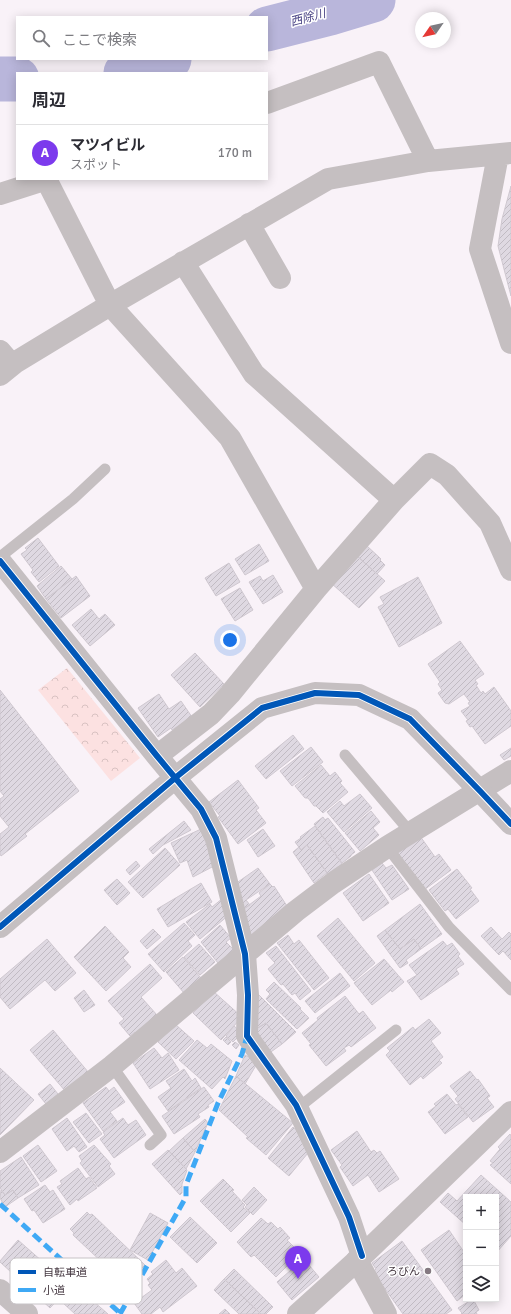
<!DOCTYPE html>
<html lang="ja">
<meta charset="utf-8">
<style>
:root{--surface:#fff;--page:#f7f7f7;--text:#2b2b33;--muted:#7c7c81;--line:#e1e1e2;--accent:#7c3aed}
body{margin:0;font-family:Signika,"Noto Sans JP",sans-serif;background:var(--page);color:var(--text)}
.controls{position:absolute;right:12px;bottom:12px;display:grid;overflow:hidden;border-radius:0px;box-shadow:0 2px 10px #0003}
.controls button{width:36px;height:36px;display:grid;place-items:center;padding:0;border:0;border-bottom:1px solid var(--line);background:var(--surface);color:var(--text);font:20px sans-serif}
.compass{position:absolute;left:415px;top:12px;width:36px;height:36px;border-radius:50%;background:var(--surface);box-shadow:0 2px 10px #0003;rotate:236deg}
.you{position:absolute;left:230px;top:640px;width:14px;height:14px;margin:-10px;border:3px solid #fff;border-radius:50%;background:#1a73e8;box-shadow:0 0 0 6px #1a73e833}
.badge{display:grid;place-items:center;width:26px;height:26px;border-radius:50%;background:var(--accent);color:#fff;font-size:13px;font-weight:700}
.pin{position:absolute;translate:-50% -33px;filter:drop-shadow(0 1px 2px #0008)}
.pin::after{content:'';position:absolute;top:21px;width:14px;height:12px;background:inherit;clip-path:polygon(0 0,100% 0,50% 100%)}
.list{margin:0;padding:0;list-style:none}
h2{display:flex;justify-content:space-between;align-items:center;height:52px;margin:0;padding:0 16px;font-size:17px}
h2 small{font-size:13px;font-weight:400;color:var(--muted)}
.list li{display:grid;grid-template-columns:26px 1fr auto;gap:12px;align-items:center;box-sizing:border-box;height:56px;padding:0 16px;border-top:1px solid var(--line)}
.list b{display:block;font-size:15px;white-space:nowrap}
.list p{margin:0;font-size:13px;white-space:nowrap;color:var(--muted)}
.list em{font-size:13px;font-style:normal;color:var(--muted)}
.icon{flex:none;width:22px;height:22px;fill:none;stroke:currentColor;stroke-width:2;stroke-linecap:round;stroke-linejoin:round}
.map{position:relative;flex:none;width:511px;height:1314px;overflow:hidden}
.search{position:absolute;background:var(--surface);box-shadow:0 2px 10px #0003;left:16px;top:16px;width:252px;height:44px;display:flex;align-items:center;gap:10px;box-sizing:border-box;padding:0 14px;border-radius:0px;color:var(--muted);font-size:15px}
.panel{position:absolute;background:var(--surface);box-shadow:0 2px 10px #0003;left:16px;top:72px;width:252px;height:108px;border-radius:0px}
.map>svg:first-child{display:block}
.park{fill:url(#park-crowns)}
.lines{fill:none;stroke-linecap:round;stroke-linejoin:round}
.river{stroke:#b9b6db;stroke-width:45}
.building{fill:url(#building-hatch);stroke:#cfc8d0}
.service{stroke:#c5bfc1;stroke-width:11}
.minor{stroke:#c5bfc1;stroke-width:22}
.tertiary{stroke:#c5bfc1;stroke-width:22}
.quiet{stroke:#3fa9f5;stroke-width:5;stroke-dasharray:10 5;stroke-linecap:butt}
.cycleway-casing{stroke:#fff;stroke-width:8}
.cycleway{stroke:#0057b8;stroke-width:6}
.poi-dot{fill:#847981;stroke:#fff;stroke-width:1.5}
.labels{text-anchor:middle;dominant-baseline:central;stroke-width:3;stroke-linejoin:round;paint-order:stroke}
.poi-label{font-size:11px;fill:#453841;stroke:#fff;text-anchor:end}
.water-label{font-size:12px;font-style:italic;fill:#4c4686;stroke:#fff}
.key{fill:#fff;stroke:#c7c3c6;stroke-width:1}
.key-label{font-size:11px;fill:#453841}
</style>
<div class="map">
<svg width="511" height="1314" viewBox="0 0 511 1314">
<defs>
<pattern id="park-crowns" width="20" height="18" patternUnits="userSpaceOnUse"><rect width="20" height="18" fill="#fce1e1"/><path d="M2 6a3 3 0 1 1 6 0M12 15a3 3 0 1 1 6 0" fill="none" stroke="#d9c2c2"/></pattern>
<pattern id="building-hatch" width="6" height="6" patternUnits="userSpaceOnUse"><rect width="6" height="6" fill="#dfd9e2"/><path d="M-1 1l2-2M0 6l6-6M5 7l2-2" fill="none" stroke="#c1bbc3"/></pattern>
</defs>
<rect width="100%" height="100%" fill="#f9f2f8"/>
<path class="park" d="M67,668L140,758L111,781L38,690Z"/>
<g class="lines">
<path class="river" d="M267,29L330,13L373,0
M126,73L169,59
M0,79H17"/>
</g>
<path class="building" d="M511,186V296L498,246L502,219Z
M38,538L59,566L39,582L31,572L33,570L21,554L27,550L25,548Z
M259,544L269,561L245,575L235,559Z
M366,545L381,559L380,560L385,565L377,574L356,555Z
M356,555L385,581L359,608L331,583Z
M229,563L240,582L216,596L205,578Z
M61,566L72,579L46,599L37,586Z
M273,575L283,592L263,604L249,582L260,576L263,581Z
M76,576L90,596L61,618L46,599Z
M418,577L442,623L399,647L378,607L384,604L380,597Z
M240,588L253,610L235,621L221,599Z
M91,609L99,619L105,614L115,625L90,646L72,625Z
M460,641L484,674L475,680L478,684L476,685L481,693L483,691L485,694L494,687L511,711V726L485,744L472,726L470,727L466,721L468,720L461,711L470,706L468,703L470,702L464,694L449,704L445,703L438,693L442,690L438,684L440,682L428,664Z
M195,653L224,684L200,707L171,675Z
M0,690L79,791L25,834L27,836L1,856L0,854V834L9,827L0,816V799L4,796L0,791Z
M159,694L169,709L181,701L192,717L172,730L171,728L158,737L138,708Z
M293,735L304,749L266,779L255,766Z
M311,747L323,762L292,786L280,771Z
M511,748V756L504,760L500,755Z
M321,765L330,776L335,772L342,781L340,783L348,792L323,813L316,806H314L308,798H305L295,786Z
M238,780L259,808L256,810L266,823L238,844L218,817L220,816L209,802Z
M360,794L372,808L344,832L327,812L340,801L344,806Z
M371,811L380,822L373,828L379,835L360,851L345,833Z
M323,817L325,820L328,818L355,852L351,855V856L342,863L314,824Z
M184,821L191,830L163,845L153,854L149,849Z
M315,826L342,864L328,874L307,845L301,850L295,842L301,838L300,837Z
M201,829L214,866L193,877L187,860L180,863L171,843Z
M263,829L275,846L258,857L247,840Z
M420,836L435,857L439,854L451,870L424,890L397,853Z
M307,845L327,873L314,883L293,852L299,847L301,850Z
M165,848L180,865L143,898L128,882Z
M136,861L140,866L130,875L126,870Z
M382,863L386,868L392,865L409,889L392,900L372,870Z
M258,868L270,884L246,900L250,905L242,910L235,884Z
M457,869L472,888L470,889L479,901L456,919L448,909L445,911L429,890Z
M369,874L389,903L363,921L343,893Z
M117,879L130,893L117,905L104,890Z
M201,883L212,902L168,927L157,909Z
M270,884L273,887L274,886L287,906L252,935L248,933L241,911L261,896L259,893Z
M223,898L229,915L200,939L186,922L210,904L212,907Z
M420,904L442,934L421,949L414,939L400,949L385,930Z
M338,918L375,963L354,981L317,936Z
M184,923L195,935L188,941L192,946L164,972L148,954Z
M220,925L231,938L226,942L234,950L218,963L201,942Z
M105,926L129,952L123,958L131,967L106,991L74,957Z
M491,927L502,939L509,932L511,934V960L503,951L499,955L481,936Z
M153,929L161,937L147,949L140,941Z
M385,930L400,949L414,939L421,949L406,960L408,963L400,968L377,936Z
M288,935L294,944L299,940L329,978L314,990L277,943Z
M47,939L76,973L55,991L45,980L10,1009L0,997V979Z
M443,941L447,946L452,943L460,954L458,956L464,964L456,969L459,974L421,1000L407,981L417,975L409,965Z
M199,944L215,962L200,975L184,957Z
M276,946L311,991L300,1000L295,993L292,995L283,984L281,985L268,969L275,963L266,953Z
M183,957L201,978L184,993L166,972Z
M384,959L404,982L392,992L391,990L372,1005L354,983Z
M150,964L162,978L141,997L157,1015L136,1033L135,1032L130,1036L119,1023L124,1019L108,1001Z
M340,973L350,986L315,1013L305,1001Z
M274,982L301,1008L300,1009L309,1018L297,1029L266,999L270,994L266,990Z
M84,990L95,1005L84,1012L74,998Z
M213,991L242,1017L221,1040L193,1013Z
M259,995L296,1032L282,1044L266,1023L256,1029V1008L259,1006L255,998Z
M345,996L359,1014L363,1011L376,1028L351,1047L349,1045L344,1048L346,1051L326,1066L309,1045L311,1044L302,1033L318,1020L317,1018Z
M429,1019L441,1033L431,1041L443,1057L439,1060L442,1063L423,1079L421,1076L410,1085L386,1055L390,1051L387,1048L413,1027L415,1030Z
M266,1023L282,1044L268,1054L256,1029Z
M175,1024L194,1041L176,1059L158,1042Z
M234,1026L242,1033L233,1042L226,1036Z
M53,1030L89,1073L66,1092L30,1050Z
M226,1037L231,1042L228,1045L223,1040Z
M197,1040L207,1048L211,1044L232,1061L225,1079L223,1077L212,1089L179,1060Z
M235,1042L239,1045L236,1049L232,1045Z
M154,1048L162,1058L168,1053L179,1070L150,1089L133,1063Z
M245,1055L258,1062L245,1084L236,1076Z
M0,1068L34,1100L0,1135Z
M184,1069L192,1081L195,1078L201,1088L168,1111L158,1097L171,1088L166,1081Z
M470,1071L477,1080L478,1079L490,1096L487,1098L494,1107L473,1122L455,1099L458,1096L450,1086Z
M236,1076L293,1123L266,1155L246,1138L248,1137L219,1110Z
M50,1084L58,1094L46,1104L38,1094Z
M106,1087L109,1091L114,1087L125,1102L110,1112L117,1121L103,1131L83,1103Z
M204,1087L214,1101L208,1105L209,1107L198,1114L200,1117L174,1134L162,1116Z
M447,1094L456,1105L458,1104L468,1117L445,1134L428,1112L436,1106L434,1104Z
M86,1113L102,1134L89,1143L73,1122Z
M67,1118L87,1147L79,1152L74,1146L67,1151L52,1129Z
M123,1118L128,1125L136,1120L146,1135L114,1158L100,1139L105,1135L103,1132Z
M205,1119L208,1123L195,1152L183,1138Z
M293,1127L305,1137L308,1153L289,1176L268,1158Z
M357,1131L371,1152L374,1150L377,1153L380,1151L399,1179L379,1192L368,1175L353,1186L340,1167L342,1165L331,1150Z
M510,1134L511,1136V1184L490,1165L493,1163L490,1161L500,1149L498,1147Z
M183,1138L195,1152L186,1169L169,1151Z
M38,1145L57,1171L41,1182L23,1156Z
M94,1145L111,1164L109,1166L115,1174L98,1187L80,1163L82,1161L79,1156Z
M168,1150L187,1170L182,1184V1193L180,1195L152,1164Z
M21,1157L39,1185L18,1198L13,1190L5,1195L0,1188V1171Z
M78,1168L86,1179L89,1177L97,1188L78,1201L77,1199L70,1205L57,1187L62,1184L60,1181Z
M481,1175L511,1202V1236L496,1253V1197H466V1225L440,1202L448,1193L457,1201Z
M223,1179L234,1190L232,1191L245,1205L243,1207L250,1213L231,1232L200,1201Z
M45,1185L50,1192L53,1190L65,1209L43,1223L34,1210L32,1211L24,1199Z
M254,1187L267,1200L253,1215L245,1207L247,1205L242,1200Z
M1,1190L5,1195L13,1190L18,1198L5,1207L0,1198Z
M87,1212L90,1215L92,1214L146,1266L123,1289L127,1292L119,1300L94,1276L105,1265L73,1235L74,1233L70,1229Z
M150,1213L168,1223L148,1260L130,1250Z
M190,1217L217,1243L197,1263L170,1237Z
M261,1218L268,1224L271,1222L278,1229L280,1227L290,1238L287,1240L300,1253L276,1277L254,1255L251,1257L237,1242Z
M449,1230L466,1255V1294L457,1301L421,1250Z
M18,1240L43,1262L24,1284L0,1262V1261Z
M402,1241L452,1310L446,1314H403L373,1272L376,1269L372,1263Z
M304,1259L319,1277L292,1300L277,1282Z
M166,1260L176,1273L182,1268L197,1286L163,1312L160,1307L151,1314H142L134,1303L152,1290L148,1285L150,1283L147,1279L153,1274L151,1272Z
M44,1261L71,1286L50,1308L24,1284Z
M234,1269L273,1307L266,1314H261L224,1279Z
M224,1279L261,1314H239L214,1290Z
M77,1287L108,1314H75L63,1303Z
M473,1299L479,1310L476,1312L477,1314H461L462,1313L458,1308Z
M225,1309L230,1314H219Z"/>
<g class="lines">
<path class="service" d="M0,557L73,499L105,469
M345,755L411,833
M387,847L449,927L511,990
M112,1066L161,1135L150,1145
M298,1108L396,1030"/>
<path class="minor" d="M267,103L379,62L428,161
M498,155L480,249L511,343
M46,179L110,305L230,438L316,589
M0,194L47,179
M249,224L280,278
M183,262L254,374L394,500
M0,351L12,365
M0,375L16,362L110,305L328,179L428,161L511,153
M0,561L157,756L201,809L216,838L245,954L248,995L247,1036L296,1105L349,1217L362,1256
M157,756L211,714L230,694L316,589L394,500L430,464L447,475L490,523L511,570
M0,1152L112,1066L296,911L333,883L387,847L511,771
M357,1260L386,1314
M0,1290L27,1314"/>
<path class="tertiary" d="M0,927L175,778L262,708L315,693L359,695L410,719L480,791L511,824
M298,1314L362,1256L511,1112"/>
<path class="quiet" d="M0,1204L120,1313
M120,1314L186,1197V1185L218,1103L242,1054L247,1036"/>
<g class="cycleway-casing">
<path id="cycleway" d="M0,561L157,756L201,809L216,838L245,954L248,995L247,1036L296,1105L349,1217L362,1256
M0,927L175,778L262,708L315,693L359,695L410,719L480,791L511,824"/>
</g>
<use href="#cycleway" class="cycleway"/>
</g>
<circle class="poi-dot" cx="428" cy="1271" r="4"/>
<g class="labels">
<g class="poi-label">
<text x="420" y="1271">ろびん</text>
</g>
<g class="water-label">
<text transform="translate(308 18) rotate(-15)">西除川</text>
</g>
</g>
<rect x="10" y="1258" width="132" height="46" rx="6" class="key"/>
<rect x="18" y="1270" width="18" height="4" fill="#0057b8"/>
<rect x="18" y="1288" width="18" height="4" fill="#3fa9f5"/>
<g class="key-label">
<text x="43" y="1276">自転車道</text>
<text x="43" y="1294">小道</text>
</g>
</svg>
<div class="controls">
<button>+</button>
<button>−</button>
<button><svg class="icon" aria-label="layers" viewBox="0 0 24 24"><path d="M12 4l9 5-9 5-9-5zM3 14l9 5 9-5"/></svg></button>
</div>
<svg class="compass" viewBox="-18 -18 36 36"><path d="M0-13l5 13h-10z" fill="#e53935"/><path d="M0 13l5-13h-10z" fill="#7c7c81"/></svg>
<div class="you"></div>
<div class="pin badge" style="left:298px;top:1279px">A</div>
<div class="search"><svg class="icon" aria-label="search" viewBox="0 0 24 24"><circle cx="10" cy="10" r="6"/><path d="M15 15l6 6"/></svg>ここで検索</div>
<section class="panel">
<h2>周辺<small></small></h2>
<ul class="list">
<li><span class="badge">A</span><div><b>マツイビル</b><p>スポット</p></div><em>170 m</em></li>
</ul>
</section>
</div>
